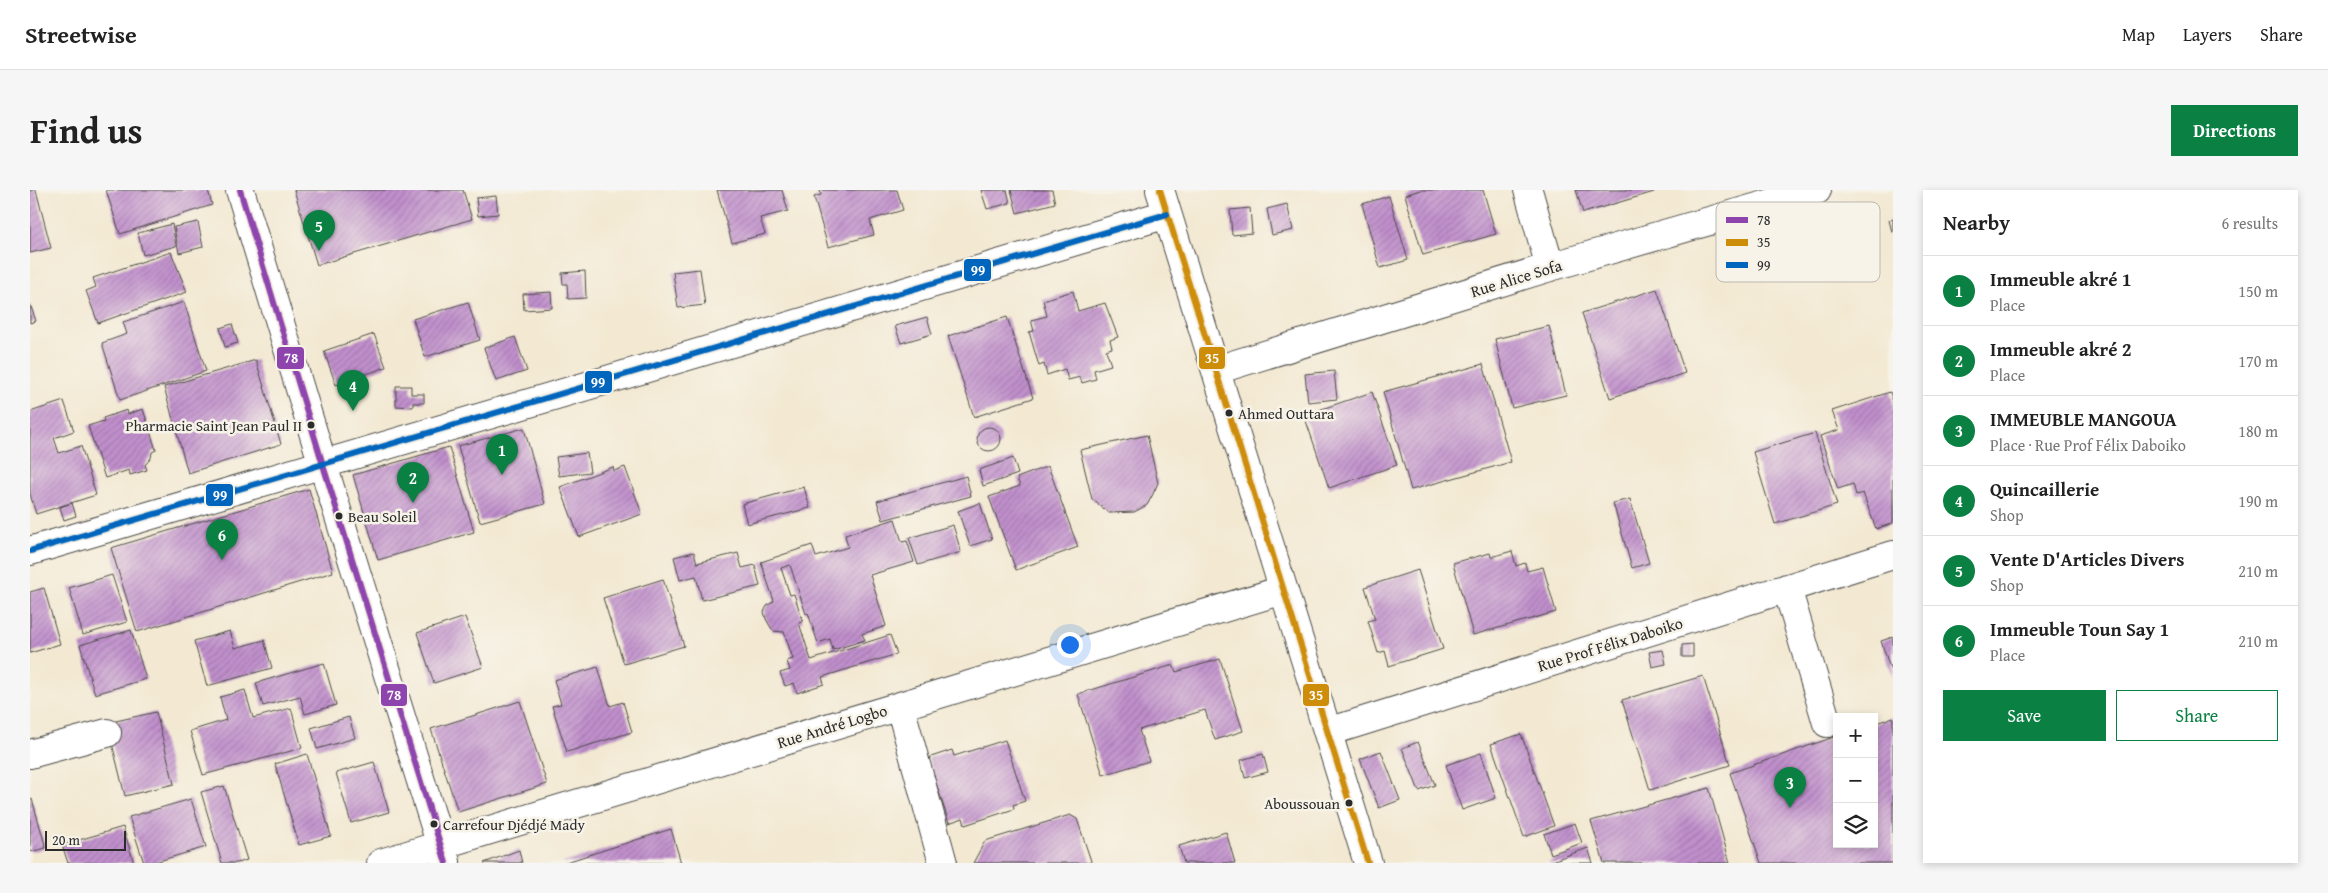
<!DOCTYPE html>
<meta charset="utf-8">
<style>
:root{--surface:#fff;--page:#f6f6f6;--text:#222;--muted:#767676;--line:#e0e0e0;--accent:#0b8043}
body{margin:0;font-family:"Gentium Book Plus",serif;background:var(--page);color:var(--text)}
.controls{position:absolute;right:15px;bottom:15px;display:grid;overflow:hidden;border-radius:0px;box-shadow:0 2px 8px #0003}
.controls button{width:45px;height:45px;display:grid;place-items:center;padding:0;border:0;border-bottom:1px solid var(--line);background:var(--surface);color:var(--text);font:25px sans-serif}
.scale{position:absolute;left:15px;bottom:12px;width:81px;box-sizing:border-box;padding-left:5px;border:2px solid #2b2b2b;border-top:0;font-size:14px;line-height:18px;white-space:nowrap;color:#2b2b2b;-webkit-text-stroke:4px #f7f3e8;paint-order:stroke}
.you{position:absolute;left:1039px;top:454px;width:18px;height:18px;margin:-12px;border:4px solid #fff;border-radius:50%;background:#1a73e8;box-shadow:0 0 0 8px #1a73e833}
.badge{display:grid;place-items:center;width:32px;height:32px;border-radius:50%;background:var(--accent);color:#fff;font-size:16px;font-weight:700}
.pin{position:absolute;translate:-50% -41px;filter:drop-shadow(0 1px 2px #0008)}
.pin::after{content:'';position:absolute;top:26px;width:18px;height:15px;background:inherit;clip-path:polygon(0 0,100% 0,50% 100%)}
.list{margin:0;padding:0;list-style:none}
h2{display:flex;justify-content:space-between;align-items:center;height:65px;margin:0;padding:0 20px;font-size:21px}
h2 small{font-size:16px;font-weight:400;color:var(--muted)}
.list li{display:grid;grid-template-columns:32px 1fr auto;gap:15px;align-items:center;box-sizing:border-box;height:70px;padding:0 20px;border-top:1px solid var(--line)}
.list b{display:block;font-size:19px;white-space:nowrap}
.list p{margin:0;font-size:16px;white-space:nowrap;color:var(--muted)}
.list em{font-size:16px;font-style:normal;color:var(--muted)}
.actions{display:flex;gap:10px;padding:15px 20px}
.actions a{flex:1;padding:11px 0;border:1px solid var(--accent);border-radius:0px;text-align:center;font-size:18px;color:var(--accent)}
.actions .main{background:var(--accent);color:#fff}
.icon{flex:none;width:28px;height:28px;fill:none;stroke:currentColor;stroke-width:2;stroke-linecap:round;stroke-linejoin:round}
.map{position:relative;flex:none;width:1863px;height:673px;overflow:hidden;border-radius:0px}
header{display:flex;align-items:center;gap:30px;box-sizing:border-box;height:70px;padding:0 25px;background:var(--surface);border-bottom:1px solid var(--line)}
header strong{font-size:24px}
nav{display:flex;gap:28px;margin-inline-start:auto;font-size:18px}
.intro{display:flex;align-items:center;justify-content:space-between;box-sizing:border-box;height:120px;padding:0 30px}
h1{margin:0;font-size:35px}
.button{padding:12px 22px;border-radius:0px;background:var(--accent);color:#fff;font-size:18px;font-weight:700}
main{display:flex;gap:30px;padding:0 30px}
aside{flex:1;background:var(--surface);border-radius:0px;box-shadow:0 2px 8px #0003}
.map>svg:first-child{display:block}
.building{fill:url(#building-hatch)}
.lines{fill:none;stroke-linecap:round;stroke-linejoin:round}
.minor-casing{stroke:#494844;stroke-width:30}
.minor{stroke:#fff;stroke-width:28}
.bus-1-casing{stroke:#f7f3e8;stroke-width:10}
.bus-2-casing{stroke:#f7f3e8;stroke-width:10}
.bus-3-casing{stroke:#f7f3e8;stroke-width:10}
.bus-1{stroke:#8e44ad;stroke-width:6}
.bus-2{stroke:#ce8d09;stroke-width:6}
.bus-3{stroke:#0065bd;stroke-width:6}
.bus-dot{fill:#2b2b2b;stroke:#f7f3e8;stroke-width:2}
.labels{text-anchor:middle;dominant-baseline:central;stroke-width:5;stroke-linejoin:round;paint-order:stroke}
.bus-label{font-size:15px;fill:#2b2b2b;stroke:#f7f3e8;text-anchor:start}
.street-label{font-size:16px;fill:#2b2b2b;stroke:#f7f3e8}
.key{fill:#f7f3e8;stroke:#bab7af;stroke-width:1}
.key-label{font-size:14px;fill:#2b2b2b}
.line-badge{stroke:#f7f3e8;stroke-width:2}
.badge-label{font-size:14px;text-anchor:middle;font-weight:bold;fill:#fff}
</style>
<header>
<strong>Streetwise</strong>
<nav><a>Map</a><a>Layers</a><a>Share</a></nav>
</header>
<div class="intro"><h1>Find us</h1><a class="button">Directions</a></div>
<main>
<div class="map">
<svg width="1863" height="673" viewBox="0 0 1863 673">
<defs>
<pattern id="building-hatch" width="6" height="6" patternUnits="userSpaceOnUse" patternTransform="scale(1.25)"><rect width="6" height="6" fill="#c190cd"/><path d="M-1 1l2-2M0 6l6-6M5 7l2-2" fill="none" stroke="#9d76a7"/></pattern>
</defs>
<rect width="100%" height="100%" fill="#f7f3e8"/>
<filter id="ink" filterUnits="userSpaceOnUse"><feTurbulence type="fractalNoise" baseFrequency=".02" numOctaves="2"/><feDisplacementMap in="SourceGraphic" scale="10" xChannelSelector="R" yChannelSelector="G"/><feConvolveMatrix kernelMatrix="1 2 1 2 8 2 1 2 1" color-interpolation-filters="sRGB"/></filter>
<filter id="wash" filterUnits="userSpaceOnUse"><feTurbulence type="fractalNoise" baseFrequency=".0096" numOctaves="4" result="noise"/><feDisplacementMap in="SourceGraphic" scale="20" xChannelSelector="R" yChannelSelector="G"/><feGaussianBlur stdDeviation="1.12" result="paint"/><feColorMatrix in="noise" values="0 0 0 0 0 0 0 0 0 0 0 0 0 0 0 0 0 1.4 0 .05"/><feComposite in="paint" operator="in"/></filter>
<g filter="url(#wash)">
<rect width="100%" height="100%" fill="#f3e9d3"/>
<g id="blocks">
<path class="building" d="M0,0H6L21,58L0,63Z
M76,0H178L182,15L90,44Z
M264,0H433L442,29L287,75Z
M687,0H752L758,21L730,28L735,44L702,53Z
M790,0H867L873,20L840,30L844,45L798,57L784,7L791,5Z
M951,0H977L980,13L957,19Z
M981,0H1022L1025,13L987,23Z
M1390,0H1453L1466,44L1393,65L1375,5Z
M1546,0H1623L1624,2L1553,23Z
M466,6L468,24L448,26L446,8Z
M1359,6L1378,70L1350,78L1332,14Z
M1257,14L1263,40L1242,45L1237,19Z
M1220,18L1222,43L1202,45L1200,20Z
M1863,29V42H1862L1859,30Z
M168,32L173,57L149,63L144,37Z
M142,34L146,56L113,65L108,43Z
M141,62L157,102L68,133L56,101L66,97L63,88Z
M670,79L675,115L648,118L643,82Z
M555,81L556,108L538,109L537,94H533L532,83Z
M1627,99L1655,183L1580,208L1552,123Z
M1043,101L1048,121L1075,113L1088,147L1080,150L1082,158L1076,160L1081,175L1064,180L1066,189L1052,193L1050,187L1038,190L1035,179L1017,185L1014,174L1009,176L999,142L1004,141L1001,130L1017,126L1013,110Z
M521,102L522,118L494,120L493,104Z
M154,112L176,181L90,210L72,153L97,144L93,132Z
M438,112L450,150L395,167L383,129Z
M0,114L6,131L0,133Z
M897,127L902,144L871,153L865,136Z
M977,127L1003,208L944,227L918,146Z
M202,134L208,153L195,157L190,138Z
M1519,136L1536,205L1482,218L1465,149Z
M344,144L356,177L306,195L294,161Z
M485,147L497,181L466,191L454,158Z
M226,170L251,254L158,283L134,197Z
M1453,174L1481,272L1381,300L1353,202Z
M1304,181L1307,209L1278,212L1275,184Z
M366,196H381V204H394V213H383V217L366,216Z
M1342,202L1367,275L1299,298L1274,225Z
M1860,202L1863,212V333L1846,339L1833,303L1826,305L1823,294L1808,299L1790,246L1809,240L1802,221Z
M34,211L44,241L24,248L29,263L51,256L66,305L6,324L0,304V222Z
M113,219L126,260L122,262L121,268L115,275L117,280L100,285L99,280L75,288L58,236L74,231L73,228L97,220L98,224Z
M947 249a12 12 0 1 1 24 0a12 12 0 1 1-24 0Z
M494,238L515,314L450,332L428,256Z
M1785,243L1807,315L1745,334L1723,262Z
M1117,245L1128,293L1122,306L1117,315L1104,322L1079,323L1062,309L1050,260Z
M419,257L444,342L348,370L323,285Z
M557,263L560,282L529,286L526,267Z
M983,268L988,284L953,296L949,280Z
M1018,276L1048,357L986,380L959,307L990,296L987,288Z
M583,277L584,281L595,277L612,324L549,347L530,297Z
M936,286L941,306L853,330L847,311Z
M774,297L780,318L717,334L712,314Z
M279,299L303,382L107,442L81,358Z
M1600,309L1619,373L1602,378L1583,313Z
M42,313L46,326L34,330L30,317Z
M950,313L962,349L940,356L928,321Z
M865,329L872,352L877,351L884,372L840,385L856,436L832,444L835,450L803,460L800,449L788,453L778,423L776,424L760,375L751,378L760,405L764,404L773,432L769,433L781,470L860,445L867,464L792,487L794,494L767,503L764,493L755,496L750,483L760,480L757,471L763,469L754,442L743,441L736,429L734,422L737,416L744,411L731,372L782,355L786,367L818,357L815,345Z
M923,335L931,362L888,375L879,348Z
M1482,361L1486,376L1495,373L1497,381L1513,377L1526,422L1443,445L1423,373L1460,363L1461,367Z
M664,362L667,373L708,363L712,378L725,375L730,396L672,410L666,386L650,390L644,367Z
M1388,380L1413,459L1359,476L1355,461L1348,463L1338,431L1345,429L1335,397Z
M82,385L97,432L53,445L39,398Z
M633,389L654,456L594,474L573,408Z
M14,398L30,454L0,463V402Z
M435,427L453,477L404,493L387,443Z
M101,440L116,489L65,504L50,455Z
M200,441L205,458L234,450L242,478L177,496L164,451Z
M1863,447V487L1851,451Z
M1663,454V467H1652V455Z
M1633,460L1636,474L1622,477L1619,462Z
M1190,469L1213,541L1185,550L1175,520L1109,540L1119,571L1073,585L1048,504L1143,475L1146,482Z
M294,473L306,515L275,524L270,506L233,516L226,493Z
M568,477L580,516L593,512L602,542L537,562L522,516L531,514L524,490Z
M1673,486L1700,575L1620,600L1592,510Z
M215,500L223,528L261,518L272,558L173,585L160,541L196,530L190,507Z
M490,511L517,594L428,622L401,539Z
M126,522L144,594L95,606L77,533Z
M319,527L325,548L287,559L281,538Z
M1863,527V673H1731L1700,583L1807,546V654H1844V534Z
M1491,544L1524,636L1494,647L1461,554Z
M975,550L995,611L983,615L984,619L935,635L933,628L919,633L898,568L922,560L924,566Z
M1388,552L1405,595L1389,601L1372,558Z
M1351,561L1370,610L1349,618L1330,569Z
M1451,563L1466,608L1432,620L1416,575Z
M277,564L301,646L269,655L245,574Z
M1233,564L1238,582L1215,588L1211,570Z
M344,572L359,622L321,633L306,583Z
M194,596L217,670L207,673H192L171,602Z
M1679,598L1700,673H1574L1561,631Z
M2,609L16,658L0,662V610Z
M161,609L176,657L122,673H114L99,627Z
M1040,625L1047,629L1061,671L1060,673H943L955,651Z
M1545,633L1552,653L1521,664L1514,644Z
M93,637L104,673H38L32,655Z
M641,639L651,673H533Z
M1196,642L1205,673H1154L1149,656Z
M1558,658L1563,673H1520L1519,672Z
M489,660L492,673H454Z"/>
</g>
</g>
<g filter="url(#ink)">
<use href="#blocks" fill-opacity="0" stroke="#494844" stroke-width="1"/>
<g class="lines">
<g class="minor-casing">
<path id="minor" d="M210,0L293,275L416,672
M1130,0L1338,673
M1498,0L1520,77
M1186,180L1520,77L1787,0
M0,361L1137,24
M1757,398L1797,533
M870,516L913,673
M1298,542L1863,365
M0,564L77,543
M351,673L1253,400"/>
</g>
<use href="#minor" class="minor"/>
<g class="bus-1-casing">
<path id="bus-1" d="M210,0L293,275L416,673"/>
</g>
<g class="bus-2-casing">
<path id="bus-2" d="M1130,0L1338,673"/>
</g>
<g class="bus-3-casing">
<path id="bus-3" d="M0,361L1137,24"/>
</g>
<use href="#bus-1" class="bus-1"/>
<use href="#bus-2" class="bus-2"/>
<use href="#bus-3" class="bus-3"/>
</g>
</g>
<g class="bus-dot">
<circle cx="1199" cy="223" r="4.5"/>
<circle cx="281" cy="235" r="4.5"/>
<circle cx="309" cy="326" r="4.5"/>
<circle cx="1319" cy="613" r="4.5"/>
<circle cx="404" cy="634" r="4.5"/>
</g>
<g class="labels">
<g class="bus-label">
<text x="1208" y="223">Ahmed Outtara</text>
<text x="272" y="235" text-anchor="end">Pharmacie Saint Jean Paul II</text>
<text x="318" y="326">Beau Soleil</text>
<text x="1310" y="613" text-anchor="end">Aboussouan</text>
<text x="413" y="634">Carrefour Djédjé Mady</text>
</g>
<g class="street-label">
<text transform="translate(1486 88) rotate(-17)">Rue Alice Sofa</text>
<text transform="translate(1580 454) rotate(-17)">Rue Prof Félix Daboiko</text>
<text transform="translate(802 536) rotate(-17)">Rue André Logbo</text>
</g>
</g>
<rect x="1686" y="12" width="164" height="80" rx="8" class="key"/>
<rect x="1696" y="27" width="22" height="6" fill="#8e44ad"/>
<rect x="1696" y="49" width="22" height="7" fill="#ce8d09"/>
<rect x="1696" y="72" width="22" height="6" fill="#0065bd"/>
<g class="key-label">
<text x="1727" y="35">78</text>
<text x="1727" y="57">35</text>
<text x="1727" y="80">99</text>
</g>
<g class="line-badge">
<rect x="933" y="68" width="29" height="24" rx="5" fill="#0065bd"/>
<rect x="1168" y="156" width="28" height="24" rx="5" fill="#ce8d09"/>
<rect x="246" y="156" width="29" height="24" rx="5" fill="#8e44ad"/>
<rect x="554" y="180" width="29" height="24" rx="5" fill="#0065bd"/>
<rect x="175" y="293" width="29" height="24" rx="5" fill="#0065bd"/>
<rect x="1272" y="493" width="28" height="24" rx="5" fill="#ce8d09"/>
<rect x="350" y="493" width="28" height="24" rx="5" fill="#8e44ad"/>
</g>
<g class="badge-label">
<text x="948" y="85">99</text>
<text x="1182" y="173">35</text>
<text x="261" y="173">78</text>
<text x="568" y="197">99</text>
<text x="190" y="310">99</text>
<text x="1286" y="510">35</text>
<text x="364" y="510">78</text>
</g>
</svg>
<div class="controls">
<button>+</button>
<button>−</button>
<button><svg class="icon" aria-label="layers" viewBox="0 0 24 24"><path d="M12 4l9 5-9 5-9-5zM3 14l9 5 9-5"/></svg></button>
</div>
<div class="scale">20 m</div>
<div class="you"></div>
<div class="pin badge" style="left:472px;top:285px">1</div>
<div class="pin badge" style="left:383px;top:313px">2</div>
<div class="pin badge" style="left:1760px;top:618px">3</div>
<div class="pin badge" style="left:323px;top:221px">4</div>
<div class="pin badge" style="left:289px;top:61px">5</div>
<div class="pin badge" style="left:192px;top:370px">6</div>
</div>
<aside>
<h2>Nearby<small>6 results</small></h2>
<ul class="list">
<li><span class="badge">1</span><div><b>Immeuble akré 1</b><p>Place</p></div><em>150 m</em></li>
<li><span class="badge">2</span><div><b>Immeuble akré 2</b><p>Place</p></div><em>170 m</em></li>
<li><span class="badge">3</span><div><b>IMMEUBLE MANGOUA</b><p>Place · Rue Prof Félix Daboiko</p></div><em>180 m</em></li>
<li><span class="badge">4</span><div><b>Quincaillerie</b><p>Shop</p></div><em>190 m</em></li>
<li><span class="badge">5</span><div><b>Vente D'Articles Divers</b><p>Shop</p></div><em>210 m</em></li>
<li><span class="badge">6</span><div><b>Immeuble Toun Say 1</b><p>Place</p></div><em>210 m</em></li>
</ul>
<div class="actions"><a class="main">Save</a><a>Share</a></div>
</aside>
</main>
